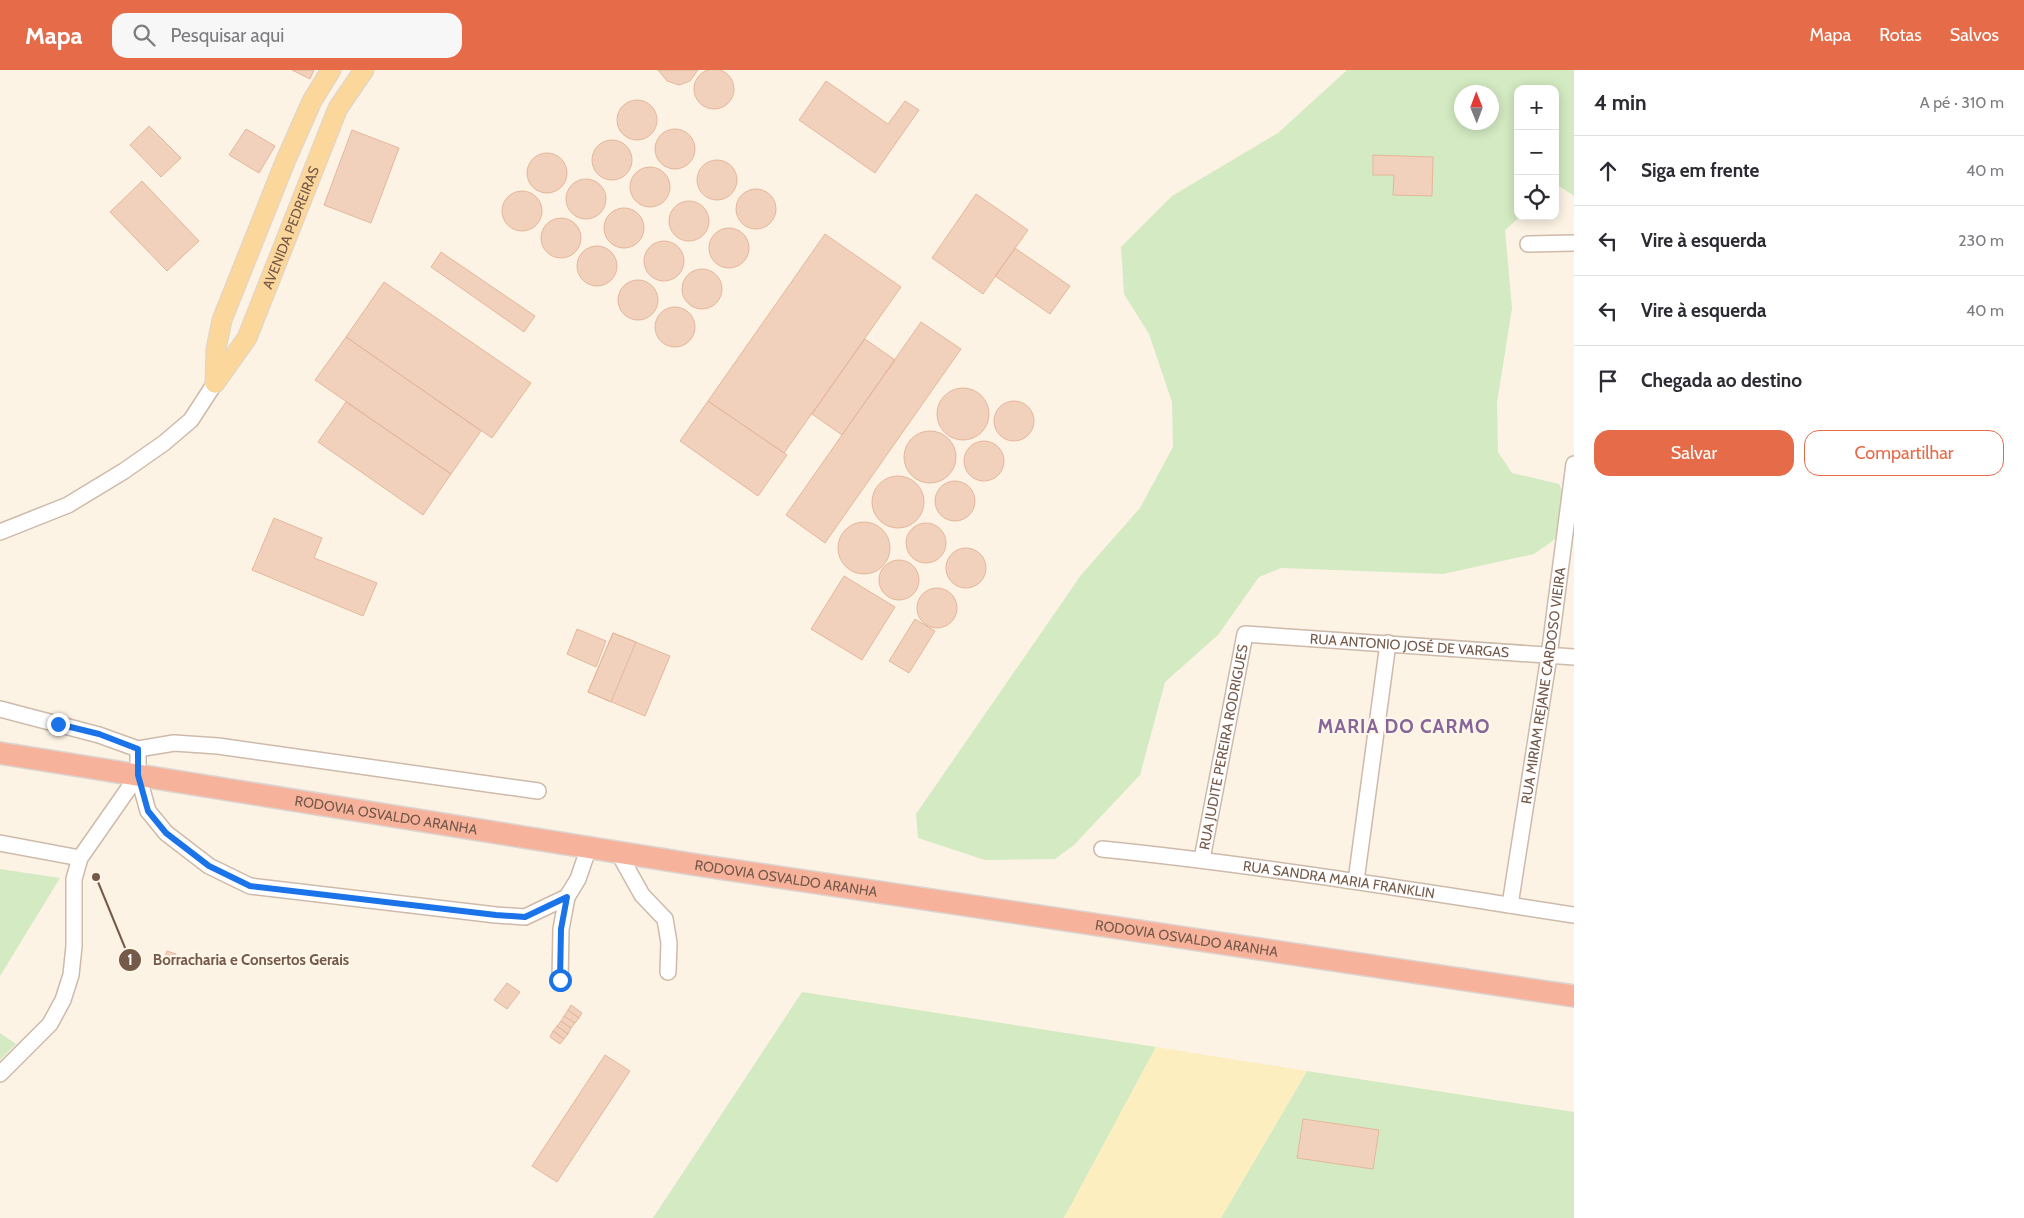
<!DOCTYPE html>
<html lang="pt">
<meta charset="utf-8">
<style>
:root{--surface:#fff;--page:#f7f7f7;--text:#2b2b33;--muted:#7c7c81;--line:#e1e1e2;--accent:#e66b49}
body{margin:0;font-family:Cabin,sans-serif;background:var(--page);color:var(--text)}
.controls{position:absolute;right:15px;top:15px;display:grid;overflow:hidden;border-radius:10px;box-shadow:0 2px 12px #0003}
.controls button{width:45px;height:45px;display:grid;place-items:center;padding:0;border:0;border-bottom:1px solid var(--line);background:var(--surface);color:var(--text);font:25px sans-serif}
.compass{position:absolute;left:1454px;top:15px;width:45px;height:45px;border-radius:50%;background:var(--surface);box-shadow:0 2px 12px #0003;rotate:359deg}
.stop{position:absolute;width:15px;height:15px;margin:-11px;border:4px solid #1a73e8;border-radius:50%;background:#fff}
.stop.end{background:#1a73e8;border-color:#fff;box-shadow:0 1px 5px #0008}
.list{margin:0;padding:0;list-style:none}
h2{display:flex;justify-content:space-between;align-items:center;height:65px;margin:0;padding:0 20px;font-size:21px}
h2 small{font-size:16px;font-weight:400;color:var(--muted)}
.list li{display:grid;grid-template-columns:32px 1fr auto;gap:15px;align-items:center;box-sizing:border-box;height:70px;padding:0 20px;border-top:1px solid var(--line)}
.list b{display:block;font-size:19px;white-space:nowrap}
.list em{font-size:16px;font-style:normal;color:var(--muted)}
.actions{display:flex;gap:10px;padding:15px 20px}
.actions a{flex:1;padding:11px 0;border:1px solid var(--accent);border-radius:15px;text-align:center;font-size:18px;color:var(--accent)}
.actions .main{background:var(--accent);color:#fff}
.icon{flex:none;width:28px;height:28px;fill:none;stroke:currentColor;stroke-width:2;stroke-linecap:round;stroke-linejoin:round}
.map{position:relative;flex:none;width:1574px;height:1148px;overflow:hidden}
header{display:flex;align-items:center;gap:30px;box-sizing:border-box;height:70px;padding:0 25px;background:var(--accent);color:#fff}
header strong{font-size:24px}
nav{display:flex;gap:28px;margin-inline-start:auto;font-size:18px}
.search{width:350px;height:45px;background:var(--page);display:flex;align-items:center;gap:12px;box-sizing:border-box;padding:0 18px;border-radius:15px;color:var(--muted);font-size:19px}
main{display:flex}
aside{flex:1;background:var(--surface)}
.map>svg:first-child{display:block}
.green{fill:#d3eac2;fill-rule:evenodd}
.sand{fill:#fceebe}
.building{fill:#f2d1bc;stroke:#e4b79c}
.lines{fill:none;stroke-linecap:round;stroke-linejoin:round}
.minor-casing{stroke:#cebaaa;stroke-width:18}
.major-casing{stroke:#dbd4d0;stroke-width:21}
.highway-casing{stroke:#dbd4d0;stroke-width:24}
.minor{stroke:#fff;stroke-width:15}
.major{stroke:#fbd79c;stroke-width:19}
.highway{stroke:#f7b29b;stroke-width:21}
.route{stroke:#1a73e8;stroke-width:6}
.labels{text-anchor:middle;dominant-baseline:central;stroke-width:4;stroke-linejoin:round;paint-order:stroke}
.street-label{font-size:14px;fill:#755949;stroke:#fff7ea}
.district-label{font-size:19px;font-weight:bold;letter-spacing:1px;fill:#876598;stroke:#fff7ea}
.leader{fill:none;stroke:#755949;stroke-width:2}
.callout-dot{fill:#755949;stroke:#fff7ea;stroke-width:2}
.mark-label{font-size:15px;text-anchor:middle;font-weight:bold;fill:#fff}
.callout-label{font-size:15px;text-anchor:middle;font-weight:bold;fill:#755949;stroke:#fff7ea;stroke-width:4;stroke-linejoin:round;paint-order:stroke}
</style>
<header>
<strong>Mapa</strong>
<div class="search"><svg class="icon" aria-label="search" viewBox="0 0 24 24"><circle cx="10" cy="10" r="6"/><path d="M15 15l6 6"/></svg>Pesquisar aqui</div>
<nav><a>Mapa</a><a>Rotas</a><a>Salvos</a></nav>
</header>
<main>
<div class="map">
<svg width="1574" height="1148" viewBox="0 0 1574 1148">
<rect width="100%" height="100%" fill="#fcf3e4"/>
<path class="green" d="M1347,0H1574V126L1559,116L1555,118V19H1518V146H1521L1505,160L1512,238L1497,333L1498,382L1512,403L1559,414L1569,436L1554,470L1534,484L1443,504L1281,498L1259,507L1218,565L1165,612L1140,705L1074,775L1055,789L985,790L918,768L916,744L1081,505L1140,438L1173,377L1172,332L1149,264L1124,224L1121,177L1172,126L1278,63ZM1462,22H1492V52H1462Z
M0,799L60,808L0,906Z
M802,922L1156,977L1064,1148H653Z
M0,963L16,974L0,990Z
M1307,1001L1574,1042V1148H1221Z"/>
<path class="sand" d="M1156,977L1307,1001L1221,1148H1064Z"/>
<path class="building" d="M694 19a20 20 0 1 1 40 0a20 20 0 1 1-40 0Z
M292,0H314L310,9Z
M658,0H698L690,11L679,15L667,11Z
M826,11L888,54L905,31L919,40L875,103L799,50Z
M617 50a20 20 0 1 1 40 0a20 20 0 1 1-40 0Z
M149,56L181,88L161,107L130,75Z
M655 79a20 20 0 1 1 40 0a20 20 0 1 1-40 0Z
M246,59L275,76L259,103L229,85Z
M352,60L399,78L371,153L324,135Z
M592 90a20 20 0 1 1 40 0a20 20 0 1 1-40 0Z
M527 103a20 20 0 1 1 40 0a20 20 0 1 1-40 0Z
M1373,85L1433,87L1432,126L1393,125L1394,105H1373Z
M697 110a20 20 0 1 1 40 0a20 20 0 1 1-40 0Z
M630 117a20 20 0 1 1 40 0a20 20 0 1 1-40 0Z
M566 129a20 20 0 1 1 40 0a20 20 0 1 1-40 0Z
M142,111L199,171L167,201L110,142Z
M736 139a20 20 0 1 1 40 0a20 20 0 1 1-40 0Z
M502 141a20 20 0 1 1 40 0a20 20 0 1 1-40 0Z
M976,124L1028,160L983,224L932,188Z
M669 151a20 20 0 1 1 40 0a20 20 0 1 1-40 0Z
M604 158a20 20 0 1 1 40 0a20 20 0 1 1-40 0Z
M541 168a20 20 0 1 1 40 0a20 20 0 1 1-40 0Z
M709 178a20 20 0 1 1 40 0a20 20 0 1 1-40 0Z
M825,164L901,217L784,383L708,331Z
M644 191a20 20 0 1 1 40 0a20 20 0 1 1-40 0Z
M577 196a20 20 0 1 1 40 0a20 20 0 1 1-40 0Z
M1015,178L1070,216L1050,244L995,206Z
M441,182L535,246L524,262L431,197Z
M682 219a20 20 0 1 1 40 0a20 20 0 1 1-40 0Z
M618 230a20 20 0 1 1 40 0a20 20 0 1 1-40 0Z
M384,212L531,313L492,368L346,267Z
M655 257a20 20 0 1 1 40 0a20 20 0 1 1-40 0Z
M921,252L961,279L825,473L786,445Z
M346,267L481,361L451,404L315,310Z
M865,269L895,290L842,365L812,344Z
M937 344a26 26 0 1 1 52 0a26 26 0 1 1-52 0Z
M994 351a20 20 0 1 1 40 0a20 20 0 1 1-40 0Z
M708,331L787,385L758,426L680,371Z
M346,332L451,404L423,445L318,372Z
M904 387a26 26 0 1 1 52 0a26 26 0 1 1-52 0Z
M964 391a20 20 0 1 1 40 0a20 20 0 1 1-40 0Z
M872 432a26 26 0 1 1 52 0a26 26 0 1 1-52 0Z
M935 431a20 20 0 1 1 40 0a20 20 0 1 1-40 0Z
M274,448L322,468L314,488L377,513L363,546L252,500Z
M838 478a26 26 0 1 1 52 0a26 26 0 1 1-52 0Z
M906 473a20 20 0 1 1 40 0a20 20 0 1 1-40 0Z
M946 498a20 20 0 1 1 40 0a20 20 0 1 1-40 0Z
M879 510a20 20 0 1 1 40 0a20 20 0 1 1-40 0Z
M844,506L895,537L862,590L811,559Z
M917 538a20 20 0 1 1 40 0a20 20 0 1 1-40 0Z
M915,549L935,561L909,603L889,591Z
M577,559L606,571L596,597L567,584Z
M613,563L670,586L645,646L588,622Z
M613,563L636,572L611,632L588,622Z
M167,881L176,884L172,896L163,893Z
M507,913L520,922L507,939L494,930Z
M571,935L582,943L579,948L568,940Z
M568,940L579,948L575,953L564,946Z
M564,946L575,953L571,958L561,951Z
M561,951L571,958L568,964L557,956Z
M557,956L568,964L564,969L553,961Z
M553,961L564,969L560,974L550,967Z
M605,985L630,1001L557,1112L532,1096Z
M1303,1049L1379,1060L1373,1099L1297,1088Z"/>
<g class="lines">
<g class="minor-casing">
<g id="minor">
<path d="M1528,174L1574,173"/>
<path d="M0,462L68,435L124,401L164,373L191,350L215,313"/>
<path d="M0,639L99,665L138,679L174,673L218,676L538,721"/>
<path d="M138,679V705L148,741L166,763L209,796L250,816L496,845L525,847L567,827"/>
<path d="M0,773L80,788"/>
<path id="s1" d="M1102,779C1260,795 1417,821 1574,845"/>
<path d="M618,782L642,825L665,849L669,873L668,902"/>
<path id="s2" d="M1202,789L1245,564L1574,587"/>
<path d="M1356,811L1388,573"/>
<path id="s3" d="M1510,835L1549,586L1574,394"/>
<path d="M560,910L561,859L567,827L578,809L589,777"/>
<path d="M0,1004L50,954L63,930L71,905L74,876V809L80,788L138,705"/>
</g>
</g>
<g class="major-casing">
<g id="major">
<path id="s4" d="M215,313L247,268L338,38L364,0"/>
<path d="M215,313L216,279L222,250L285,92L312,31L331,0"/>
</g>
</g>
<g class="highway-casing">
<g id="highway">
<path id="s5" d="M0,683L704,796L1574,926"/>
</g>
</g>
<use href="#minor" class="minor"/>
<use href="#major" class="major"/>
<use href="#highway" class="highway"/>
</g>
<g class="lines">
<path class="route" d="M58,654L99,664L138,679V705L148,741L166,763L209,796L250,816L496,845L525,847L567,827L561,859L560,910"/>
</g>
<g class="labels">
<g class="street-label">
<text stroke="none"><textPath href="#s4" startOffset="174">AVENIDA PEDREIRAS</textPath></text>
<text stroke="none"><textPath href="#s2" startOffset="394">RUA ANTONIO JOSÉ DE VARGAS</textPath></text>
<text stroke="none"><textPath href="#s3" startOffset="222">RUA MIRIAM REJANE CARDOSO VIEIRA</textPath></text>
<text stroke="none"><textPath href="#s2" startOffset="114">RUA JUDITE PEREIRA RODRIGUES</textPath></text>
<text stroke="none"><textPath href="#s5" startOffset="391">RODOVIA OSVALDO ARANHA</textPath></text>
<text stroke="none"><textPath href="#s5" startOffset="796">RODOVIA OSVALDO ARANHA</textPath></text>
<text stroke="none"><textPath href="#s1" startOffset="239">RUA SANDRA MARIA FRANKLIN</textPath></text>
<text stroke="none"><textPath href="#s5" startOffset="1201">RODOVIA OSVALDO ARANHA</textPath></text>
</g>
<g class="district-label">
<text x="1404" y="656">MARIA DO CARMO</text>
</g>
</g>
<path class="leader" d="M96 807L130 890"/>
<g class="callout-dot">
<circle cx="96" cy="807" r="5"/>
<circle cx="130" cy="890" r="12"/>
</g>
<g class="mark-label">
<text x="130" y="895">1</text>
</g>
<g class="callout-label">
<text x="251" y="895">Borracharia e Consertos Gerais</text>
</g>
</svg>
<div class="controls">
<button>+</button>
<button>−</button>
<button><svg class="icon" aria-label="locate" viewBox="0 0 24 24"><circle cx="12" cy="12" r="6"/><path d="M12 2v4M12 18v4M2 12h4M18 12h4"/></svg></button>
</div>
<svg class="compass" viewBox="-18 -18 36 36"><path d="M0-13l5 13h-10z" fill="#e53935"/><path d="M0 13l5-13h-10z" fill="#7c7c81"/></svg>
<div class="stop" style="left:560px;top:910px"></div>
<div class="stop end" style="left:58px;top:654px"></div>
</div>
<aside>
<h2>4 min<small>A pé · 310 m</small></h2>
<ul class="list">
<li><svg class="icon" aria-label="ahead" viewBox="0 0 24 24"><path d="M12 20V5M6 11l6-6 6 6"/></svg><div><b>Siga em frente</b></div><em>40 m</em></li>
<li><svg class="icon" aria-label="left" viewBox="0 0 24 24"><path d="M17 20v-9H6M10 6l-5 5 5 5"/></svg><div><b>Vire à esquerda</b></div><em>230 m</em></li>
<li><svg class="icon" aria-label="left" viewBox="0 0 24 24"><path d="M17 20v-9H6M10 6l-5 5 5 5"/></svg><div><b>Vire à esquerda</b></div><em>40 m</em></li>
<li><svg class="icon" aria-label="arrive" viewBox="0 0 24 24"><path d="M6 21V4h12l-3 4 3 4H6"/></svg><div><b>Chegada ao destino</b></div></li>
</ul>
<div class="actions"><a class="main">Salvar</a><a>Compartilhar</a></div>
</aside>
</main>
